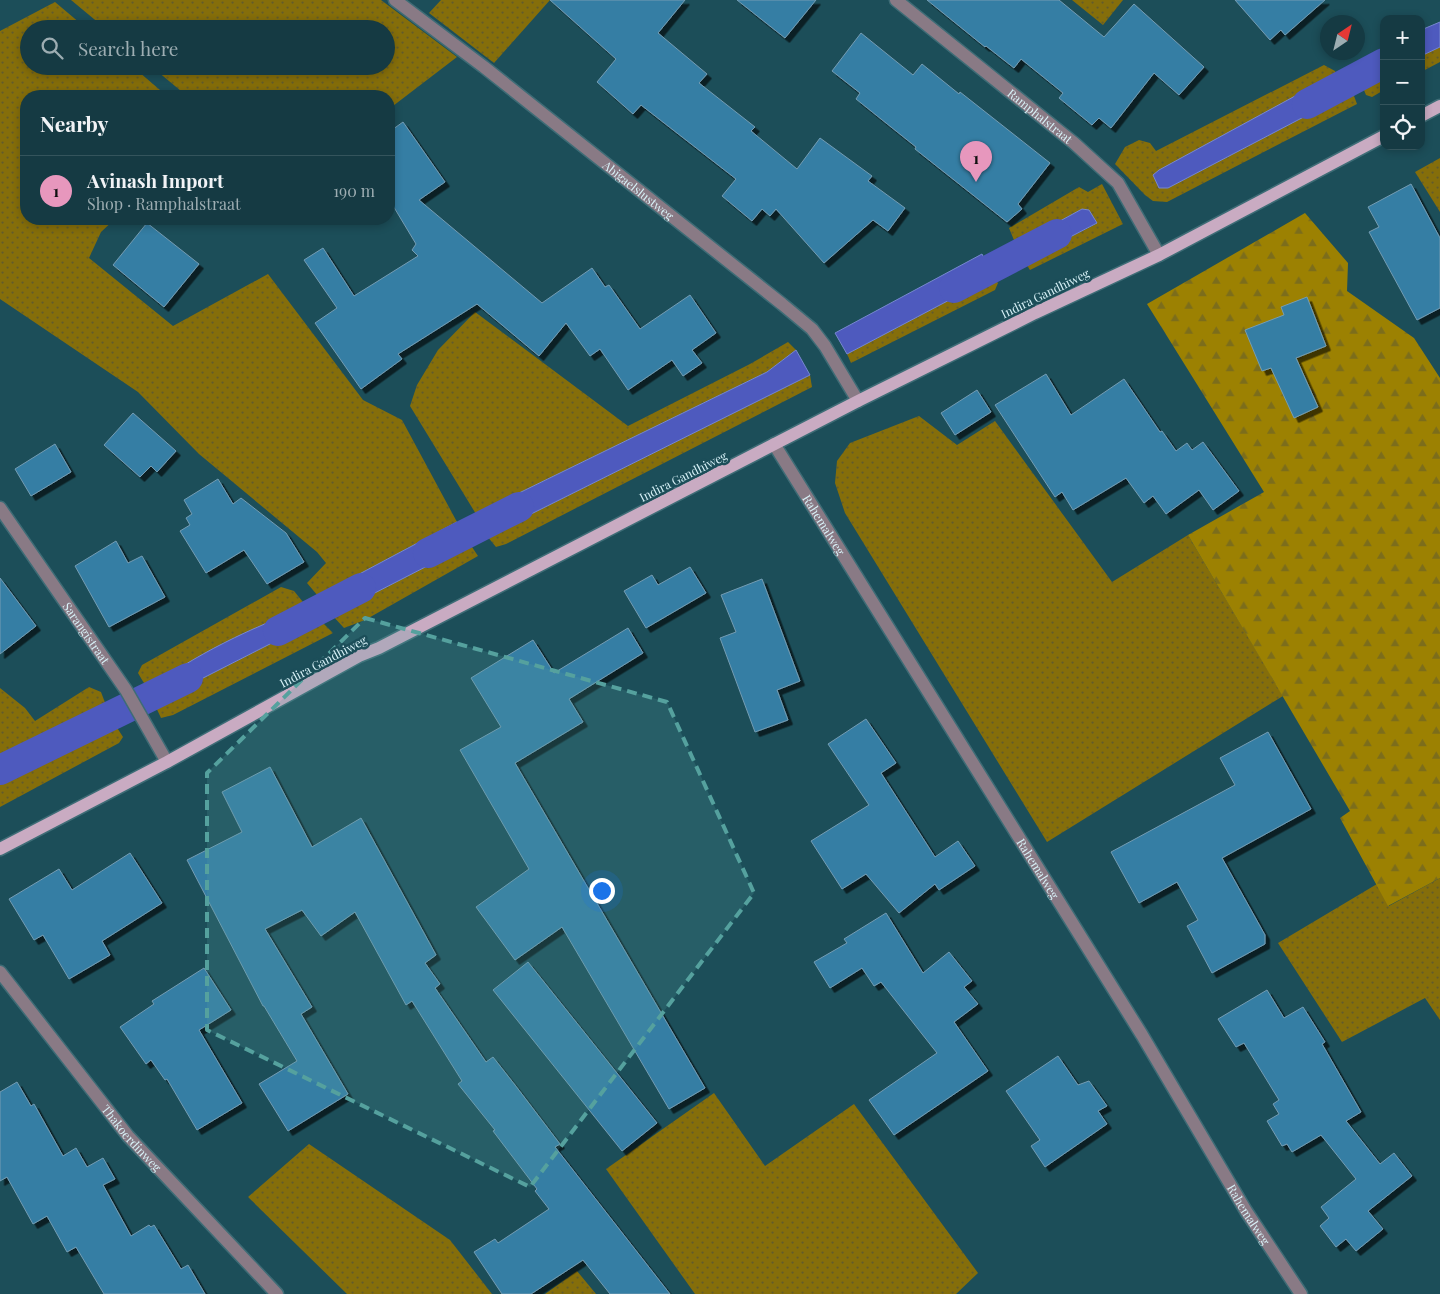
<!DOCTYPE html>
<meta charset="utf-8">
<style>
:root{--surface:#153a43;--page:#22454e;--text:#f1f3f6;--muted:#9dadb2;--line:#34545c;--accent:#e797bd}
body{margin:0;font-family:"Playfair Display",serif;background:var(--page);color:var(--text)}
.controls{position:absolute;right:15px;top:15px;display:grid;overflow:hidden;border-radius:10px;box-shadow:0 2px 8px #0003}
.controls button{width:45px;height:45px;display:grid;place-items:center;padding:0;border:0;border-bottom:1px solid var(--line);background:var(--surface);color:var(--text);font:25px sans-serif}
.compass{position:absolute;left:1320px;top:15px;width:45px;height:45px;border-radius:50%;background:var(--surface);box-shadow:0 2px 8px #0003;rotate:35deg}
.you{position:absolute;left:601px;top:890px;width:18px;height:18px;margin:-12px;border:4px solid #fff;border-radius:50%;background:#1a73e8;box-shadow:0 0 0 8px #1a73e833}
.badge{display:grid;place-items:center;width:32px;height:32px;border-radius:50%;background:var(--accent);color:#111;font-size:16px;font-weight:700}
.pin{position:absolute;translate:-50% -41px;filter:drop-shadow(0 1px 2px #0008)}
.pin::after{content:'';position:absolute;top:26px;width:18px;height:15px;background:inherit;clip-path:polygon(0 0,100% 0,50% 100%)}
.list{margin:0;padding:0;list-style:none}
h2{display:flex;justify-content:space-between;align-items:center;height:65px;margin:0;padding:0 20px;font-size:21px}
h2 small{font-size:16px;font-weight:400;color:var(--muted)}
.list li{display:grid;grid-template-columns:32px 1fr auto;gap:15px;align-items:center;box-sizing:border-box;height:70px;padding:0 20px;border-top:1px solid var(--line)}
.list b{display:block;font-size:19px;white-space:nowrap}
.list p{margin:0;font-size:16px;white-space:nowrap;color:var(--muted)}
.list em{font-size:16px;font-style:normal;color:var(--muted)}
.icon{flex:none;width:28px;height:28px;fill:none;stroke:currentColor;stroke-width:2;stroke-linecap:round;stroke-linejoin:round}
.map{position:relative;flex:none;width:1440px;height:1294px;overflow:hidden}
.search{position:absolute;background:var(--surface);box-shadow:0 2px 8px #0003;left:20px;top:20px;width:375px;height:55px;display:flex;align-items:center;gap:12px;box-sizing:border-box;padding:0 18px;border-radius:28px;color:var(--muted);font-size:19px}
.panel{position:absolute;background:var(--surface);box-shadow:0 2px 8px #0003;left:20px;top:90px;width:375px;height:135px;border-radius:20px}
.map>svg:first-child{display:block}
.grass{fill:url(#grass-dots)}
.forest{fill:url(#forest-firs)}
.water{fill:#4e5abe;stroke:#7788cf}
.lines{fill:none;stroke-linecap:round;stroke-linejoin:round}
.canal{stroke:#4e5abe;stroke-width:30}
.building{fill:#347ea4;stroke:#749cb3;filter:url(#shadow)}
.minor-casing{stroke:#3e6c76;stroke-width:15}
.major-casing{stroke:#3e6c76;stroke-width:15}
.minor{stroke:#897a85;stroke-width:12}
.major{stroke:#c9abc2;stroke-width:12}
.marked{fill:#55a19e;fill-opacity:0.2;stroke:#55a19e;stroke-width:4;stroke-dasharray:10 6;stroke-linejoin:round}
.labels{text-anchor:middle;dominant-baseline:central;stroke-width:5;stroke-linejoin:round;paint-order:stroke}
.street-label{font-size:12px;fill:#d8f2f8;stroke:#1c4e59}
</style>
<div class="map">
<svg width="1440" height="1294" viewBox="0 0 1440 1294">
<defs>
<pattern id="grass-dots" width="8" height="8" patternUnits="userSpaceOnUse" patternTransform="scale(1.25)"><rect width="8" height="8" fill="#856e0a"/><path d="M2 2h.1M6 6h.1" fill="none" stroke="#635c2a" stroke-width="1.8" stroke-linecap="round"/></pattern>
<pattern id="forest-firs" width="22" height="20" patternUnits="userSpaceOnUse" patternTransform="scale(1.25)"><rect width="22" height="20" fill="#9c8102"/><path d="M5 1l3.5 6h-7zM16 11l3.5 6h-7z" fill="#7c6d1b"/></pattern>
<filter id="shadow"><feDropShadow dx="4.5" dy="4.5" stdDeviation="0" flood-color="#0009"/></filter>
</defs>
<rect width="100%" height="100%" fill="#1c4e59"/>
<path class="grass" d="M71,0H381L457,57L389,109V96H219L215,93L212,96H187L151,66H386V29H106Z
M441,0H550L494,63L429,13Z
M1072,0H1123L1103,25Z
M55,2L87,29H29V66H132L167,96H26V219H115L101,232L89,258L173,326L268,274L363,400L402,420L457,522L318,596L307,583L326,563L317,552L199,454L138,392L0,299V31Z
M1440,47V62L1421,72V56Z
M1324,65L1335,71L1338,77H1330L1159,188H1168L1340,98L1347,94L1354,96L1357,104L1167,202L1153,201L1145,195L1115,164L1125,147L1139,140L1150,143L1156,151Z
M1384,76V90L1372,97L1366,95L1361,83L1367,86Z
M1440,158V212L1415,172Z
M1102,184L1123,224L1030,270L1024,261L1096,224L1082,209L1016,245L1009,228L1079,187L1088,192Z
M993,277L998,283L995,290L851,363L847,354Z
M475,312L628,426L750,364L788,342L796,350L767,372L476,514L410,406L417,385L438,350Z
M810,375L812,387L506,544L496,547L487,536Z
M919,416L957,445L995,421L1112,582L1188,535L1283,696L1047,842L845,513L835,483L837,461L850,443Z
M470,544L478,556L365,620L344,628L332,615Z
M281,587L294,591L307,607L289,614L164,677L148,690L138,673L142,665Z
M319,619L333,633L173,715L161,718L154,703Z
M89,687L101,692L107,708L0,762V688L25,708L35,721Z
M114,723L123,737L119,743L0,807V782Z
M1440,878V1020L1425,998L1342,1042L1278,943L1377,884L1389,906Z
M714,1093L765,1166L854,1104L978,1273L956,1294H695L606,1169Z
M309,1144L450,1240L492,1294H347L248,1197Z
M577,1271L596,1294H545Z"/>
<path class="forest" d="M1305,213L1348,263L1347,291L1414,338L1440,378V878L1388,906L1340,818L1350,811L1188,535L1264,492L1147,304Z"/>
<path class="water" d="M1440,22V47L1421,56V30Z
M1379,51L1384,60V76L1367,86L1361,83L1352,67Z
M1330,77H1338L1347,94L1340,98L1168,188H1159L1153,175L1159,170Z
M1082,209L1089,210L1097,223L1024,261L1016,245Z
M982,254L993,277L847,354L835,333Z
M796,350L810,375L487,536L476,514L767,372Z
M457,522L470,544L332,615L318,596Z
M307,607L319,619L154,703L148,690C193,655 253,627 307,607Z
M107,708L114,723L0,782V762Z"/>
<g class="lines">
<path class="canal" d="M1307,104L1384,63
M954,288L1057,234
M428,553L519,507
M278,631L361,588
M0,770L188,678"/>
</g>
<path class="building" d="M550,0H685L658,33L707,74L699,83L755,127L751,131L797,169L820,138L872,176L868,181L905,208L888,231L873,220L824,263L776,209L770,216L762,209L752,221L722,196L736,179L641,105L633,114L597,82L616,59Z
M737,0H816L785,38Z
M927,0H1059L1104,37L1134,4L1204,67L1179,95L1154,73L1111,128L1099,118L1092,125L1059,98L1063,93L1021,59L1014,68L986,46L985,47Z
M1235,0H1325L1285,35L1281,30L1270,40Z
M861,33L913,75L922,64L959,94L960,92L1050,163L1018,204L1022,209L1007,222L915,149L916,147L856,99L860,93L832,71Z
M403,122L445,182L419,200L542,303L592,268L605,287L609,285L640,329L690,295L716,333L692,350L702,363L683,376L672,360L628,390L600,349L590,356L566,323L539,356L477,304L398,354L402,359L361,389L315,323L337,308L304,260L323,248L354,296L418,256L412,250L416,244L389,199V132Z
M1411,184L1440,238V308L1417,320L1369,232L1379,227L1368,207Z
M147,223L199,264L164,307L113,265Z
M1307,297L1326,346L1296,358L1318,407L1294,418L1271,368L1262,371L1245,330L1284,315L1281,307Z
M1046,374L1071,415L1124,379L1160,432L1162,431L1176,451L1187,443L1192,450L1203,442L1239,491L1213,510L1199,490L1166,514L1153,496L1144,503L1126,478L1073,510L1062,492L1055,497L995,405Z
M977,390L991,412L955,435L941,413Z
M133,413L176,451L157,472L151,466L140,477L104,445Z
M55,444L71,472L31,496L15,469Z
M218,479L233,504L241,498L286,533L304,562L267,584L244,550L206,573L180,531L190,525L186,518L192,514L184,500Z
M116,541L128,563L142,556L165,597L109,627L75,566Z
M690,567L706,593L646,628L624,591L652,575L658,585Z
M0,578L36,626L0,654Z
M762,579L800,681L777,690L788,720L755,732L720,638L736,632L721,595Z
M628,628L643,653L569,699L583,722L515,763L705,1088L669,1109L562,927L515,960L476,907L529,869L460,750L501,727L471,678L533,640L554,673Z
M866,719L896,763L881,773L935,857L958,841L975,866L939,890L935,884L899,913L866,874L842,889L811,841L869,805L828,744Z
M1268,732L1311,809L1222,858L1265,935V944L1212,973L1187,926L1198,920L1177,882L1139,903L1111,852L1235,785L1220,758Z
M270,767L312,847L361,818L436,955L425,963L440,984L435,988L486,1062L493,1057L515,1085L560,1144L555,1147L670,1294H610L583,1260L531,1294H502L474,1252L495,1239L498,1243L549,1209L535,1191L537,1189L493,1131L495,1130L458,1084L462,1081L412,1001L406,1005L355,912L321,936L302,910L265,929L312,1007L301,1014L348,1094L288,1131L259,1084L297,1061L264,1006H263L187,860L242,832L222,792Z
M130,853L162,903L102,941L110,955L69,979L43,935L34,940L9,899L59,869L72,890Z
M886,913L923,973L949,952L972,981L964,987L978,1004L954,1022L988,1071L894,1135L869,1100L937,1053L881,982L874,986L862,968L830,988L814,962L847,943L844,939Z
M528,962L657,1123L622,1151L493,990Z
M204,968L231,1010L199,1030L242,1103L197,1130L167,1079L165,1080L151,1060L146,1064L120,1027L154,1004L152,1001Z
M1267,990L1284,1018L1303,1007L1325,1042L1322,1044L1361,1112L1346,1121L1380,1164L1394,1153L1412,1176L1368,1211L1383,1229L1356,1251L1346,1239L1336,1247L1320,1226L1329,1218L1321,1207L1356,1179L1321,1135L1292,1152L1287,1144L1282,1146L1267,1121L1279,1114L1273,1104L1279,1100L1244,1043L1236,1047L1218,1019Z
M1058,1056L1078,1085L1089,1081L1107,1106L1098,1111L1107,1124L1045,1167L1031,1146L1040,1140L1006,1091Z
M17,1082L31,1106L34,1104L63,1156L76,1148L87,1167L103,1158L115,1179L103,1185L131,1236L149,1225L151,1227L154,1225L181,1269L188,1265L205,1294H104L76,1247L67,1252L47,1216L33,1224L7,1177L0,1181V1092Z"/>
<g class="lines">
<g class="minor-casing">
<g id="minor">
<path id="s1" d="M395,0L484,67L782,304L812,329L825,346L858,401"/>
<path id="s2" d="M896,0L1074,143L1118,183L1159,255"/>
<path id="s3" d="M774,444L1142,1035L1246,1211L1301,1294"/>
<path id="s4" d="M0,508L126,690L167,762"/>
<path id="s5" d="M0,972L128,1136L277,1294"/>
</g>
</g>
<g class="major-casing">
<path id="major" d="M1421,116L1440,106
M0,849L167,762L359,656L379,648L858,401L1035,313L1159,255L1384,136"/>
</g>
<use href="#minor" class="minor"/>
<use href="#major" class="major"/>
</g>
<path class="marked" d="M365,618L667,702L754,893L530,1187L207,1030V773Z"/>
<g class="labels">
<g class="street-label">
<text stroke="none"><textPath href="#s2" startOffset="185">Ramphalstraat</textPath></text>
<text stroke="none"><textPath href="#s1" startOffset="309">Abigaelslustweg</textPath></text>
<text transform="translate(1045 293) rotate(-26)">Indira Gandhiweg</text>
<text transform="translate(683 476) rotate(-27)">Indira Gandhiweg</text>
<text stroke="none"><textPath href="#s3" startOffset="95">Rahemalweg</textPath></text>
<text stroke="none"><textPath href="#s4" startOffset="152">Sarangistraat</textPath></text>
<text transform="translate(323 661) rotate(-28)">Indira Gandhiweg</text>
<text stroke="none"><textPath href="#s3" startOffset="500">Rahemalweg</textPath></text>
<text stroke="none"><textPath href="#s5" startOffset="212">Thakoerdinweg</textPath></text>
<text stroke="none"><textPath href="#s3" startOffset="905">Rahemalweg</textPath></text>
</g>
</g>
</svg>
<div class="controls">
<button>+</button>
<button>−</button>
<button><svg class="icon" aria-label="locate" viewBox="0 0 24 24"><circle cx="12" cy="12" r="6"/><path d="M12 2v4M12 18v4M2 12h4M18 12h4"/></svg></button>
</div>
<svg class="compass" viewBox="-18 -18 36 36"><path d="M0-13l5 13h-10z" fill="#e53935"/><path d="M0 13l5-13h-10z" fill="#9dadb2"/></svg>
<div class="you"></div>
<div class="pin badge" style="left:976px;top:182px">1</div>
<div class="search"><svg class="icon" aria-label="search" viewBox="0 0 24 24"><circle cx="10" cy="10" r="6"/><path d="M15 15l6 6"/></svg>Search here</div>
<section class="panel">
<h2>Nearby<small></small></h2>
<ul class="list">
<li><span class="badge">1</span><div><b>Avinash Import</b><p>Shop · Ramphalstraat</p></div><em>190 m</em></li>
</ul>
</section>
</div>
